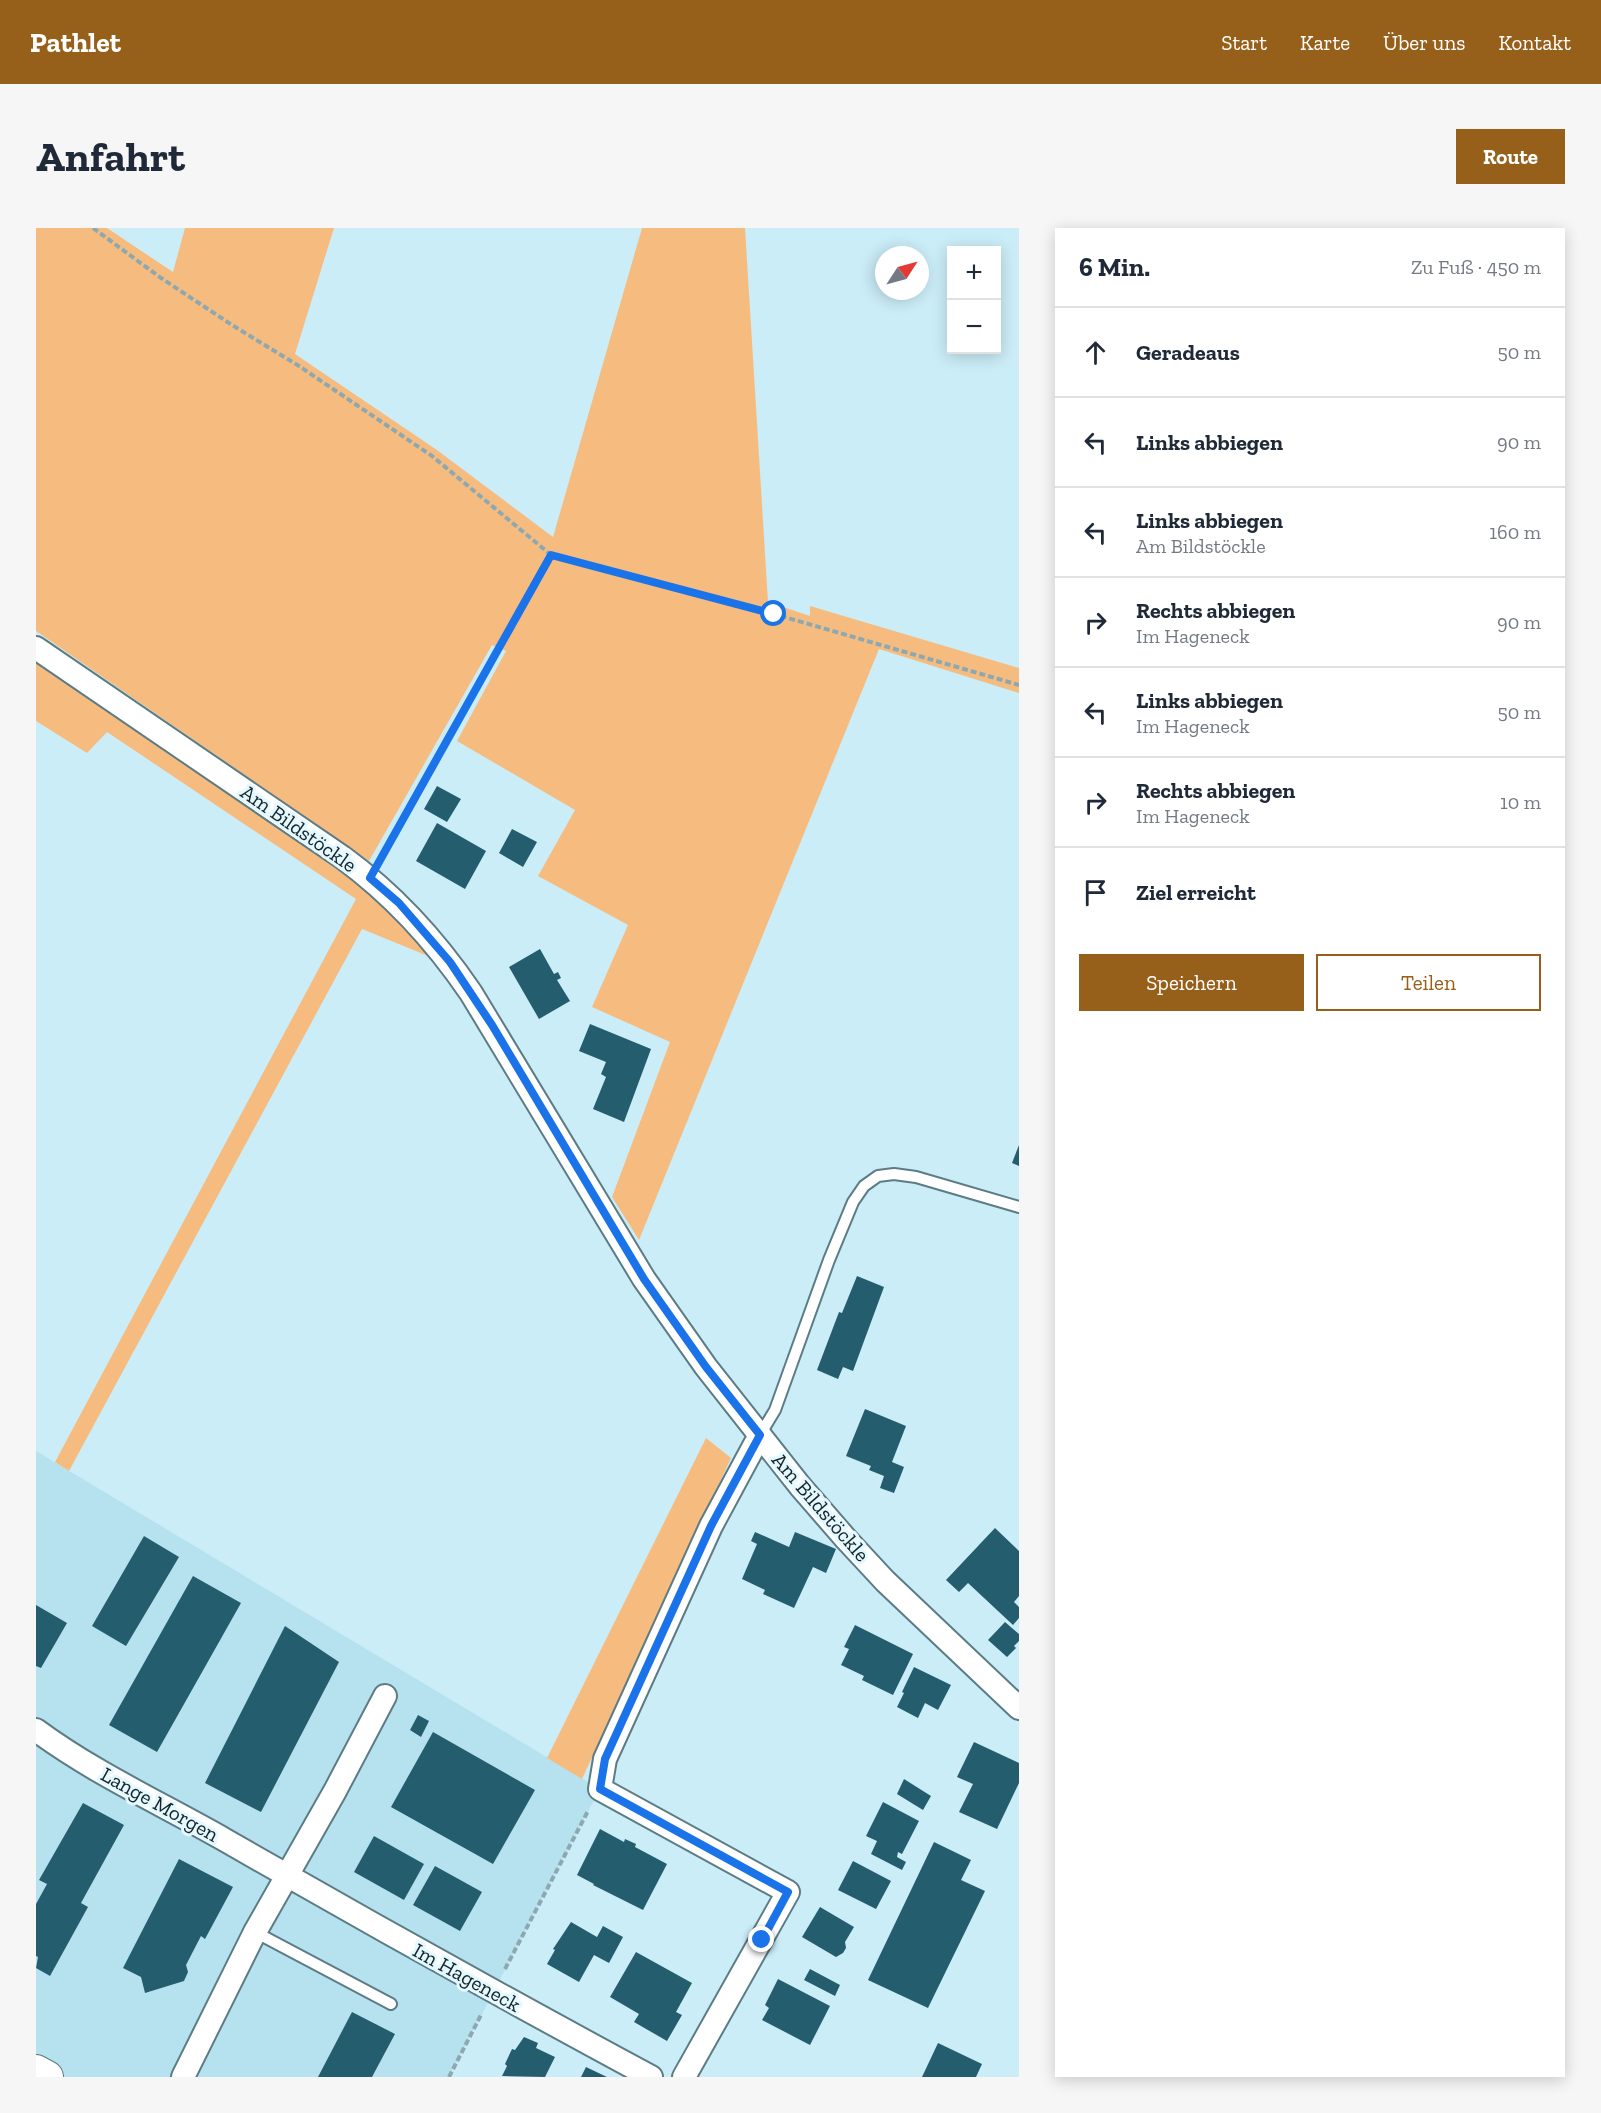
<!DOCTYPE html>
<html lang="de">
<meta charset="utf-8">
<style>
:root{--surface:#fff;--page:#f6f6f7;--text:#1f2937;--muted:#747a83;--line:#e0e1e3;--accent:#97601a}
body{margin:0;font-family:"Zilla Slab",serif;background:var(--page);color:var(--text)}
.controls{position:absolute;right:18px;top:18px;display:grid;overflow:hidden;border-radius:0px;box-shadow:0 3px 15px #0003}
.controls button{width:54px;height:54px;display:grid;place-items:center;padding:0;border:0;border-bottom:2px solid var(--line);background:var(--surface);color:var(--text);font:30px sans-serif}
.compass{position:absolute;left:839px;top:18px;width:54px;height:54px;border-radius:50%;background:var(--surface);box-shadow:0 3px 15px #0003;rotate:54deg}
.stop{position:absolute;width:18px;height:18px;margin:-14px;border:4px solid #1a73e8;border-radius:50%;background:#fff}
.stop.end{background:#1a73e8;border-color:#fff;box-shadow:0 2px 6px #0008}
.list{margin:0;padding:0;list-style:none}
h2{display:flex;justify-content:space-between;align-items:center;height:78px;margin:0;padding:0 24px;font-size:26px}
h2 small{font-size:20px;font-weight:400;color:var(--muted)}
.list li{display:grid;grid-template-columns:39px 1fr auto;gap:18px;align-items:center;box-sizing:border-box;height:90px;padding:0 24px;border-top:2px solid var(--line)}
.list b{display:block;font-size:22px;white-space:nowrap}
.list p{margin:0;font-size:20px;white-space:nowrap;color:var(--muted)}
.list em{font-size:20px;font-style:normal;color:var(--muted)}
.actions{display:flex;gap:12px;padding:18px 24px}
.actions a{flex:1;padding:14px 0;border:2px solid var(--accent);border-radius:0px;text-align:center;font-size:21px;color:var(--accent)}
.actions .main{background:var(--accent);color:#fff}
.icon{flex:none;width:33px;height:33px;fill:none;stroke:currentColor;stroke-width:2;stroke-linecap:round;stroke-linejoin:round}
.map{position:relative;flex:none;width:983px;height:1849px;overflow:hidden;border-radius:0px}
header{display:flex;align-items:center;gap:36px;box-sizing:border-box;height:84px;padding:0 30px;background:var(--accent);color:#fff}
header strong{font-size:28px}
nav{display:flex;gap:33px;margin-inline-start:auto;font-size:21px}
.intro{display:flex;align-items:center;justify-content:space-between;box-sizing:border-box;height:144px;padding:0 36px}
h1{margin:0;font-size:42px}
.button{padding:15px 27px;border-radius:0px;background:var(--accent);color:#fff;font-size:21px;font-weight:700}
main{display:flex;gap:36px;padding:0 36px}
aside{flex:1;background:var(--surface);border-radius:0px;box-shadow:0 3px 15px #0003}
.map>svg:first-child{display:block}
.built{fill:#b6e2f0}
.green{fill:#f6bc7f}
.building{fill:#245d6d}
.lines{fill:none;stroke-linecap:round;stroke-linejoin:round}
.lane-casing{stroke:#5c7c85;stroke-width:14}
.street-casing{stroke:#5c7c85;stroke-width:26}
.secondary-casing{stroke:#5c7c85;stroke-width:34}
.path{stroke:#8da8b1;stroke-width:4;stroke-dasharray:6 3;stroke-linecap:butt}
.lane{stroke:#fff;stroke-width:10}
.street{stroke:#fff;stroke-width:22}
.secondary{stroke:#fff;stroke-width:32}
.route{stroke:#1a73e8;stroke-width:8}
.labels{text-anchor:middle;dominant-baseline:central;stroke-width:6;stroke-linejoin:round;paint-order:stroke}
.street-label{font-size:21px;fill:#162327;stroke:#e3f8ff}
</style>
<header>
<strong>Pathlet</strong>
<nav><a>Start</a><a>Karte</a><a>Über uns</a><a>Kontakt</a></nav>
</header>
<div class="intro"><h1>Anfahrt</h1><a class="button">Route</a></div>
<main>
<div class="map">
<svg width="983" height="1849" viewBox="0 0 983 1849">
<rect width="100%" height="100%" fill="#cbedf8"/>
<path class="built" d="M0,1223L564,1561L413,1849H11L0,1843Z"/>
<path class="green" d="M0,0H71L137,44L149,0H298L259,126L401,222L517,309L606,0H709L732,374L774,388V378L983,440V465L843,421L603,1012L576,969L634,814L556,779L592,697L502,648L539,582L421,513L470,423L456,417L333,633L0,403Z
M0,430L329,658L351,675L397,730L326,701L33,1243L19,1234L320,671L71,504L51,525L0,493Z
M670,1210L695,1230L546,1551L511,1530Z"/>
<path class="building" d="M401,558L425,571L411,594L388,581Z
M401,595L450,623L429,661L380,633Z
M476,601L501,614L487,639L463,625Z
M504,721L518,746L522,744L525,750L521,752L534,773L503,791L473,739Z
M554,796L615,821L588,894L557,881L570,849L565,846L570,834L543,823Z
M983,917V938L976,935Z
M821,1048L848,1059L817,1143L807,1139L802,1151L781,1142L803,1084L806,1085Z
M829,1181L870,1198L856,1234L868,1239L858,1265L844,1260L848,1248L833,1242L835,1238L810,1228Z
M959,1300L983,1323V1368L978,1374L983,1379V1390L977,1397L932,1355L923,1364L910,1352Z
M719,1304L753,1319L759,1304L800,1321L790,1345L777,1339L758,1380L727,1366L729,1362L706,1351L721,1316L715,1313Z
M108,1308L143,1329L90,1418L56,1398Z
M157,1348L205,1375L121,1524L73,1497Z
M0,1377L31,1395L5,1440L0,1438Z
M969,1394L983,1406V1413L978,1418L980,1420L971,1429L952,1412Z
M819,1397L877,1426L857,1467L826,1452L828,1448L805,1437L813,1421L808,1419Z
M249,1398L303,1434L225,1584L169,1555Z
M878,1439L915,1457L902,1482L889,1475L882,1490L861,1479L868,1465L866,1464Z
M382,1487L393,1493L385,1509L374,1502Z
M397,1504L499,1562L457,1636L355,1579Z
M938,1514L983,1535V1555L961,1601L923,1584L937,1556L921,1549Z
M868,1551L895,1568L887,1582L861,1566Z
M847,1574L883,1593L866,1626L862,1624L861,1629L870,1634L866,1642L835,1626L841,1613L830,1608Z
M47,1575L88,1597L45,1675L52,1679L14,1748L0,1740L2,1729L0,1728V1676L11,1656L3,1652Z
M564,1601L588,1614L589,1611L600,1616L599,1619L631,1636L607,1682L557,1657L558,1656L541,1647Z
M338,1608L388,1636L368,1672L318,1644Z
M898,1614L935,1632L925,1652L949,1663L892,1780L832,1752Z
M143,1631L197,1659L169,1711L165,1708L150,1737L152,1744L148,1753L109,1765L105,1749L87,1740Z
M817,1633L855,1653L840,1681L802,1662Z
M399,1638L446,1664L424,1703L377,1677Z
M784,1679L818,1699L809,1714L810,1720L807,1725L800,1729L766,1709Z
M535,1694L561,1709L567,1698L587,1709L573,1735L558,1727L543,1754L511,1736L519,1722L517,1721Z
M600,1724L656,1755L640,1784L646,1787L631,1813L598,1794L603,1786L574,1769Z
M774,1741L804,1757L799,1768L768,1752Z
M742,1751L794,1778L774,1817L726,1792L733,1780L729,1777Z
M316,1784L359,1806L336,1849H282Z
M488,1809L502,1815L500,1820L519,1829L509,1849L466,1848L471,1838L469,1836L476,1821L479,1822Z
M902,1815L946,1836L940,1849H886Z
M550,1839L571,1849H545Z"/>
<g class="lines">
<g class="lane-casing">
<path id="lane" d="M724,1207L739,1182L793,1032L817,974L828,958L842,948L858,946L880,949L983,979
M219,1704L355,1776"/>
</g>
<g class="street-casing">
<path id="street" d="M0,420L306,629C358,667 399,712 435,765L608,1051L670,1139L764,1258L810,1311L849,1353L983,1480
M0,1502C58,1545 126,1576 189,1612C330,1693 472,1772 615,1849
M147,1849L219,1704L299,1563L349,1468
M648,1849L752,1664L564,1561L569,1531L675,1298L724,1207"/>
</g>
<g class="secondary-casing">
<path id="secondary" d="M0,1843L11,1849"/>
</g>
<path class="path" d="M57,0L125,50L196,97L263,138L396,228L515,327L738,386L983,457
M345,629L515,327
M469,1741L552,1583
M413,1849L446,1785"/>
<use href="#lane" class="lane"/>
<use href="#street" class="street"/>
<use href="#secondary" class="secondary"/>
</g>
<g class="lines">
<path class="route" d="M726,1712L752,1664L564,1561L569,1531L675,1298L724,1207L670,1139L608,1051L456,797L414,734L363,675L334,650L515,327L738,386"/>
</g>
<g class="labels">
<g class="street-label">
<text transform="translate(263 600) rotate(35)">Am Bildstöckle</text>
<text transform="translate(785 1279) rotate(49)">Am Bildstöckle</text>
<text transform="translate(124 1576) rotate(29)">Lange Morgen</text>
<text transform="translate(431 1749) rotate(29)">Im Hageneck</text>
</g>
</g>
</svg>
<div class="controls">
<button>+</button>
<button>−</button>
</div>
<svg class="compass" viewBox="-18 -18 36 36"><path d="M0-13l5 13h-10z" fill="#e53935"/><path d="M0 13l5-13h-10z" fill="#747a83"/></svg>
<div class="stop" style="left:738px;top:386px"></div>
<div class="stop end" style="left:726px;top:1712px"></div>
</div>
<aside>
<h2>6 Min.<small>Zu Fuß · 450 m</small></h2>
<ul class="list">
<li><svg class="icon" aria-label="ahead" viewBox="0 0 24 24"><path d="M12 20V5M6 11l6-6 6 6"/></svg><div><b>Geradeaus</b></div><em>50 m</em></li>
<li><svg class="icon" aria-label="left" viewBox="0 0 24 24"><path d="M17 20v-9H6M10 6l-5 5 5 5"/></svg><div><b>Links abbiegen</b></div><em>90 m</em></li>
<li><svg class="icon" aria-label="left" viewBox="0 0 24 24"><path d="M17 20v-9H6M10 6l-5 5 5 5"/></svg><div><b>Links abbiegen</b><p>Am Bildstöckle</p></div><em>160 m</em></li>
<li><svg class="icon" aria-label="right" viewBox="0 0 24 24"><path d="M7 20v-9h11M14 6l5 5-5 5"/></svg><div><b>Rechts abbiegen</b><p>Im Hageneck</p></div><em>90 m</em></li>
<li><svg class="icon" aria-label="left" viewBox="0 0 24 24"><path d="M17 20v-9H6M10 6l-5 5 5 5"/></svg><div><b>Links abbiegen</b><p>Im Hageneck</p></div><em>50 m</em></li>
<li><svg class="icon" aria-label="right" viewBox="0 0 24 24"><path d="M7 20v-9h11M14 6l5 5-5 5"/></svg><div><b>Rechts abbiegen</b><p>Im Hageneck</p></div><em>10 m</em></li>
<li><svg class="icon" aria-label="arrive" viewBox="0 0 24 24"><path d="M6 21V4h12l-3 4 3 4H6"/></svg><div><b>Ziel erreicht</b></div></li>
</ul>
<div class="actions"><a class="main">Speichern</a><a>Teilen</a></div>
</aside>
</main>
